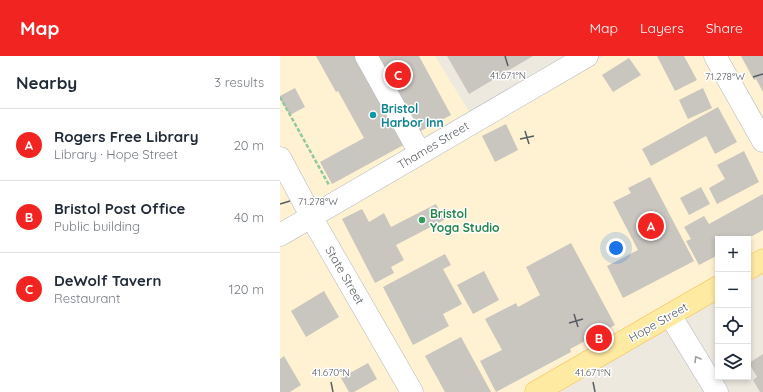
<!DOCTYPE html>
<meta charset="utf-8">
<style>
:root{--surface:#fff;--page:#f2f2f3;--text:#1f2937;--muted:#747a83;--line:#e0e1e3;--accent:#f12421}
body{margin:0;font-family:Quicksand,sans-serif;background:var(--page);color:var(--text)}
.controls{position:absolute;right:12px;bottom:12px;display:grid;overflow:hidden;border-radius:0px;box-shadow:0 2px 6px #0003}
.controls button{width:36px;height:36px;display:grid;place-items:center;padding:0;border:0;border-bottom:1px solid var(--line);background:var(--surface);color:var(--text);font:20px sans-serif}
.you{position:absolute;left:336px;top:192px;width:14px;height:14px;margin:-10px;border:3px solid #fff;border-radius:50%;background:#1a73e8;box-shadow:0 0 0 6px #1a73e833}
.badge{display:grid;place-items:center;width:26px;height:26px;border-radius:50%;background:var(--accent);color:#fff;font-size:13px;font-weight:700}
.pin{position:absolute;translate:-50% -50%;border:2px solid #fff;box-shadow:0 1px 4px #0006}
.list{margin:0;padding:0;list-style:none}
h2{display:flex;justify-content:space-between;align-items:center;height:52px;margin:0;padding:0 16px;font-size:17px}
h2 small{font-size:13px;font-weight:400;color:var(--muted)}
.list li{display:grid;grid-template-columns:26px 1fr auto;gap:12px;align-items:center;box-sizing:border-box;height:72px;padding:0 16px;border-top:1px solid var(--line)}
.list b{display:block;font-size:15px;white-space:nowrap}
.list p{margin:0;font-size:13px;white-space:nowrap;color:var(--muted)}
.list em{font-size:13px;font-style:normal;color:var(--muted)}
.icon{flex:none;width:22px;height:22px;fill:none;stroke:currentColor;stroke-width:2;stroke-linecap:round;stroke-linejoin:round}
.map{position:relative;flex:none;width:483px;height:336px;overflow:hidden}
header{display:flex;align-items:center;gap:24px;box-sizing:border-box;height:56px;padding:0 20px;background:var(--accent);color:#fff}
header strong{font-size:19px}
nav{display:flex;gap:22px;margin-inline-start:auto;font-size:14px}
main{display:flex}
aside{flex:1;background:var(--surface)}
.map>svg:first-child{display:block}
.commercial{fill:#fff2d2}
.building{fill:#c9c5bf}
.lines{fill:none;stroke-linecap:round;stroke-linejoin:round}
.minor-tunnel{stroke:#c8c6c0;stroke-width:22;stroke-dasharray:22 11;stroke-linecap:butt}
.minor-casing{stroke:#b3b7bb;stroke-width:23}
.major-casing{stroke:#f8bd4d;stroke-width:23}
.path{stroke:#93c79e;stroke-width:2.5;stroke-dasharray:4 2;stroke-linecap:butt}
.minor{stroke:#fff;stroke-width:22}
.major{stroke:#ffeaa2;stroke-width:22}
.oneway{stroke:#9b9ea1}
.ticks{fill:none;stroke:#585d62;stroke-width:1.5}
.culture-dot{fill:#0f9aa8;stroke:#fff;stroke-width:1.5}
.leisure-dot{fill:#2e9e5b;stroke:#fff;stroke-width:1.5}
.labels{text-anchor:middle;dominant-baseline:central;stroke-width:3;stroke-linejoin:round;paint-order:stroke}
.culture-label{font-size:12px;font-weight:bold;fill:#0d838f;stroke:#fff;text-anchor:start}
.street-label{font-size:12px;fill:#585d62;stroke:#fff}
.leisure-label{font-size:12px;font-weight:bold;fill:#27864d;stroke:#fff;text-anchor:start}
.ticks-label{font-size:10px;text-anchor:middle;fill:#585d62;stroke:#fff;stroke-width:3;stroke-linejoin:round;paint-order:stroke}
</style>
<header>
<strong>Map</strong>
<nav><a>Map</a><a>Layers</a><a>Share</a></nav>
</header>
<main>
<aside>
<h2>Nearby<small>3 results</small></h2>
<ul class="list">
<li><span class="badge">A</span><div><b>Rogers Free Library</b><p>Library · Hope Street</p></div><em>20 m</em></li>
<li><span class="badge">B</span><div><b>Bristol Post Office</b><p>Public building</p></div><em>40 m</em></li>
<li><span class="badge">C</span><div><b>DeWolf Tavern</b><p>Restaurant</p></div><em>120 m</em></li>
</ul>
</aside>
<div class="map">
<svg width="483" height="336" viewBox="0 0 483 336">
<rect width="100%" height="100%" fill="#ede9df"/>
<path class="commercial" d="M0,0H155L198,70L324,0H483V200L468,208V183H438V226L251,336H0Z"/>
<path class="building" d="M36,0H75L129,86L52,128L40,106L84,82L58,35L56,36Z
M95,0H139L171,59L137,77Z
M167,0H253L189,38Z
M377,0H404L417,24L395,35Z
M461,0H483V36L476,23L474,24Z
M349,2L361,19L333,36L322,19Z
M15,32L25,51L10,59L0,43V40Z
M423,32L432,52L408,63L399,44Z
M438,51L457,86L435,98L426,80L371,110L362,93Z
M226,68L238,94L215,106L202,80Z
M464,95L479,126L437,148L429,132L445,123L437,109Z
M370,121L414,205L343,242L327,210L358,194L333,146L351,137L348,132Z
M421,131L430,148L409,159L400,142Z
M483,138V174L467,183H438V199L419,209L406,185L411,183L404,171L424,160L429,168Z
M156,148L164,164L116,189L124,204L111,211L114,217L95,227L62,163L82,153L89,166L104,157L111,171Z
M291,187L335,269L290,293L291,296L216,336L200,305L222,294L205,263L236,247L238,251L260,239L246,211Z
M165,198L171,209L163,213L182,248L163,258L169,270L133,289L103,231Z
M204,215L219,244L193,258L177,229Z
M44,235L59,261L26,281L11,255Z
M181,281L211,336H165L145,300Z
M483,298V336H480L473,324L477,321L469,307Z
M4,300L21,329L10,336H0V303Z
M88,307L97,323L74,336H69L61,322Z"/>
<g class="lines">
<path class="minor-tunnel" d="M59,96L71,117"/>
<g class="minor-casing">
<path id="minor" d="M86,0L140,97
M435,0L483,85
M0,102L37,171L132,336
M0,179L307,0
M390,259L437,336"/>
</g>
<g class="major-casing">
<path id="major" d="M468,213L483,204
M256,336L438,231"/>
</g>
<path class="path" d="M0,41L49,129"/>
<use href="#minor" class="minor"/>
<use href="#major" class="major"/>
</g>
<defs><path id="oneway-chevron" d="M-2-3.5L2.5 0L-2 3.5" fill="none" stroke-width="1.6" stroke-linecap="round" stroke-linejoin="round"/></defs>
<use class="oneway" href="#oneway-chevron" transform="translate(417 303) rotate(-121)"/>
<path class="ticks" d="M225,0L228,10M473,21L483,18M245,75L249,88M240,83L254,80M0,148L10,145M294,258L298,271M289,267L303,263M51,326L53,336M313,326L315,336"/>
<circle class="culture-dot" cx="93" cy="59" r="4"/>
<circle class="leisure-dot" cx="142" cy="164" r="4"/>
<g class="labels">
<g class="culture-label">
<text x="101" y="52">Bristol<tspan x="101" dy="14">Harbor Inn</tspan></text>
</g>
<g class="street-label">
<text transform="translate(153 89) rotate(-31)">Thames Street</text>
<text transform="translate(65 219) rotate(60)">State Street</text>
<text transform="translate(378 266) rotate(-30)">Hope Street</text>
</g>
<g class="leisure-label">
<text x="150" y="157">Bristol<tspan x="150" dy="14">Yoga Studio</tspan></text>
</g>
</g>
<g class="ticks-label">
<text x="228" y="23">41.671°N</text>
<text x="445" y="24">71.278°W</text>
<text x="38" y="149">71.278°W</text>
<text x="51" y="320">41.670°N</text>
<text x="313" y="320">41.671°N</text>
</g>
</svg>
<div class="controls">
<button>+</button>
<button>−</button>
<button><svg class="icon" aria-label="locate" viewBox="0 0 24 24"><circle cx="12" cy="12" r="6"/><path d="M12 2v4M12 18v4M2 12h4M18 12h4"/></svg></button>
<button><svg class="icon" aria-label="layers" viewBox="0 0 24 24"><path d="M12 4l9 5-9 5-9-5zM3 14l9 5 9-5"/></svg></button>
</div>
<div class="you"></div>
<div class="pin badge" style="left:371px;top:170px">A</div>
<div class="pin badge" style="left:319px;top:282px">B</div>
<div class="pin badge" style="left:118px;top:19px">C</div>
</div>
</main>
